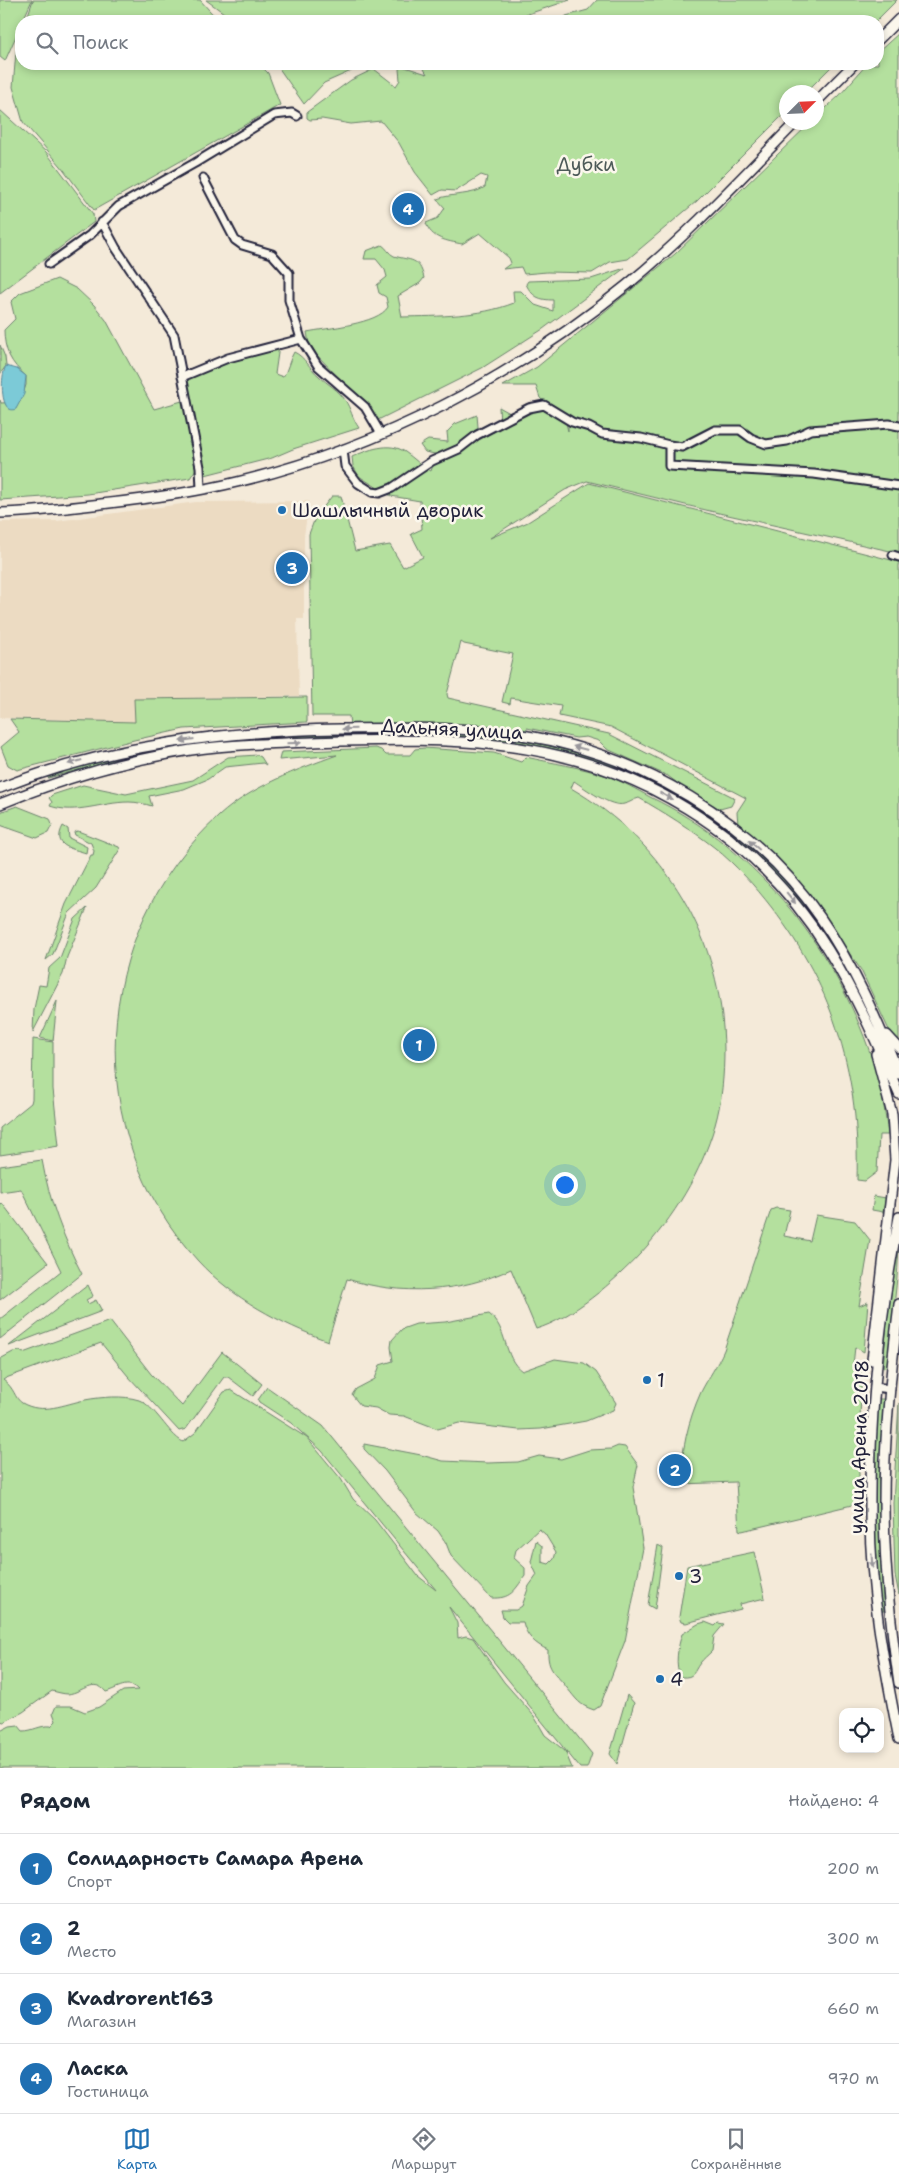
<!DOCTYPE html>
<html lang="ru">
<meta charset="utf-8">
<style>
:root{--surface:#fff;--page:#f2f2f3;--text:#1f2937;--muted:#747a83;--line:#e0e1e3;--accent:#1f6fb2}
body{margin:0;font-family:"Shantell Sans",sans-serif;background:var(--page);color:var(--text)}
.controls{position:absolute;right:15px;bottom:15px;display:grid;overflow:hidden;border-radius:10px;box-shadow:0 2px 8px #0003}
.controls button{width:45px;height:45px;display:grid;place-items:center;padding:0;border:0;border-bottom:1px solid var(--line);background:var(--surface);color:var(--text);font:25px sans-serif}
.compass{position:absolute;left:779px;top:85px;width:45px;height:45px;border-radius:50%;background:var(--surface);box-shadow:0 2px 8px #0003;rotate:66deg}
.you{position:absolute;left:564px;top:1184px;width:18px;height:18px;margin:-12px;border:4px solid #fff;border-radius:50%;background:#1a73e8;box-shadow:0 0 0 8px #1a73e833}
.badge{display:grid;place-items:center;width:32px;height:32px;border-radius:50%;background:var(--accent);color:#fff;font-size:16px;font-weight:700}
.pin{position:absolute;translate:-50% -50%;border:2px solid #fff;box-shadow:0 1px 5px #0006}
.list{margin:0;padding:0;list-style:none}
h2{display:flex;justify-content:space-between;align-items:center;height:65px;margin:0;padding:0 20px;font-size:21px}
h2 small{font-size:16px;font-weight:400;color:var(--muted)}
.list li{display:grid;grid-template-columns:32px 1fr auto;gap:15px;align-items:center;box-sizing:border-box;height:70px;padding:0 20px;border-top:1px solid var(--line)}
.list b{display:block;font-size:19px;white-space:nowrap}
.list p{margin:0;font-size:16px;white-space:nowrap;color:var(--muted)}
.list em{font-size:16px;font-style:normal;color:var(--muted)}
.icon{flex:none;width:28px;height:28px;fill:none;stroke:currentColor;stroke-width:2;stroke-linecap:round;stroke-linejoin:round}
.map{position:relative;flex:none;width:899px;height:1768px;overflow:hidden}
.search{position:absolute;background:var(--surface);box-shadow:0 2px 8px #0003;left:15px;right:15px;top:15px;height:55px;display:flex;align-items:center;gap:12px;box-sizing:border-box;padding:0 18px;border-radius:20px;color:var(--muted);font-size:19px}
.sheet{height:345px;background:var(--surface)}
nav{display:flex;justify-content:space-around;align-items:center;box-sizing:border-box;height:70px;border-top:1px solid var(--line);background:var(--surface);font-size:14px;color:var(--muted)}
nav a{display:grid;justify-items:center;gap:2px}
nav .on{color:var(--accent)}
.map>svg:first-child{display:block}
.built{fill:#ecdbc2}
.green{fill:#b4e09e;stroke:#6b816c}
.water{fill:#7bcad7;stroke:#578799}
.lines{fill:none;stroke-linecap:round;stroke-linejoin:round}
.minor-casing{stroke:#22223b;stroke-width:11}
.major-casing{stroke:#22223b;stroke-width:12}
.minor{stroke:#fbf7ec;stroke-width:7}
.major{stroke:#fbf7ec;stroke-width:9}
.oneway{fill:#99979c}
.poi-dot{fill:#1f6fb2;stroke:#fbf7ec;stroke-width:2}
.labels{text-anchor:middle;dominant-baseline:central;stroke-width:5;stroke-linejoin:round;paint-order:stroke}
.park-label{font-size:19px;fill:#4e5b59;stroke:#fbf7ec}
.poi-label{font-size:19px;fill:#22223b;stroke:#fbf7ec;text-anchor:start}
.street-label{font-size:19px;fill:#22223b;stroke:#fbf7ec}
</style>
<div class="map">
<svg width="899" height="1768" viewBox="0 0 899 1768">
<rect width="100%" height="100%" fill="#f4ead9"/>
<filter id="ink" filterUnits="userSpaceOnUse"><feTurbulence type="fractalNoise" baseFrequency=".02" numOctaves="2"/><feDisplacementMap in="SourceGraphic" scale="10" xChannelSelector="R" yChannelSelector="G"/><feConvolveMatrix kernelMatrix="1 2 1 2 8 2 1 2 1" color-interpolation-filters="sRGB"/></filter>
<g filter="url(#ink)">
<path class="built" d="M309,501L304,536V619H297L299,696L135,699V722L0,718V522L57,521L196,502Z"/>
<path class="green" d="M0,0H32L5,61L0,57Z
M33,0H200L219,21H26Z
M206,0H570L522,16L491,20L478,18L468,21H235Z
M597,0H897L876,21H561L566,16L588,10Z
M899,33V553L710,511L587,481L565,490L490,538L528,522L589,483L899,562V1042L888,1028L861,970L817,906L738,825L737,812L746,798L611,727L559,716L561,706L511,698L510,704L502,702L513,654L464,644L461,642L447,694L448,698L609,734L735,798L731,806L720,809L681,786L668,776L607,749L599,741L586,737L576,738L527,728L526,733L350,726L349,716H312L309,534L315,518L332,496H341L355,551L390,545L403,567L423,557L411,534L422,529L420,501L391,496L365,480L359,476L353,466L352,457C367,450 390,441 405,452C414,458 421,466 431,471L433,465L449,457L425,452L420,445L428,440L448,442L447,432L455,424L477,415L478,427L486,434L494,432L500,424L499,407L517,417L533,407L549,410L565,419L568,431V424L586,428L552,409L540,398L536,386H503L537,367L675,254L810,123L816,122L817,116L839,96L867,64H878V52Z
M21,35V64H259L268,73L280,105L94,210L61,166L23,122L13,87L16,52Z
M276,64H367L324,83L304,104Z
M421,64H834L806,92H786V112L697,201L628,259L610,262L592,273L547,272L524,274L521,267L503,269L511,263L509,258L480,233L462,244C447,241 431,239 426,223L438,218L445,208L437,199C453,193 472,196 485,187L487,177L481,175L456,191L442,190L433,195L415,172L399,143L381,121L351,124L322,119L310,120L307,118V112L351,80L374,69L396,86L400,80L399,69L402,66L427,74Z
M0,110L46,152L93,214L94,222L0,293Z
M382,245C386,247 389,254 394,256C411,261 419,257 424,278L420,283L398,296L402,317C440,316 478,317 514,303L513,291H521L535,305L553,311V300C540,300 532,297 526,284L528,281L591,279L625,268L543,329L482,368L378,420L366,402L341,380L314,352L309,344L307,332C327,328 378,324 388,307L386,297L379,293L377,285L387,277L385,270L376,259H364L366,251Z
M57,279L77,289L94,305L106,320L154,409L189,399L185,378L218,364L279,346L275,374L283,377C288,370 289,360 294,352C305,357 309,368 319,376C327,384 339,390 345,400C351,409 352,418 359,428L293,449L272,458L205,475L193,438L189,442L198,466L190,478L88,494L0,500V400L1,403L20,402L26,385V376C11,364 4,350 4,330L15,319L11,302L20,293Z
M0,345L5,357L6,366L0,374Z
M307,697V722L184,729L134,740L17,770L8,765L1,747L19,732L10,719L135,722L134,699Z
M375,732V736L283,738V733Z
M417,732C489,734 548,741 617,765L615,769C550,748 486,736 417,736Z
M252,735V739L200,743L131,756L130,752Z
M376,748L381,750L386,755H410L415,749L424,748L494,753L521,762L526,757C552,763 581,767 607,776C622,781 637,790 650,797C759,849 840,954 875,1068C882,1090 885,1112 888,1135H879L877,1172L865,1181L857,1180C860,1078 835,989 772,908C755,886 736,865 715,848C691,829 665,813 639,798C634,799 630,803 624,804C611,808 585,788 574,781L571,788C666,843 723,939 724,1050C724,1074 722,1101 715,1125C701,1173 674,1217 640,1254C615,1281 571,1319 536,1329L511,1269C460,1293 401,1296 347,1279L328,1341C281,1324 232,1298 198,1261C80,1132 89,934 219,816C252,786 296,770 337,755L279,760L281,752Z
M257,755L261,757L266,765L263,763L225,767L208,779L184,789L149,796L152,806C145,804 137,802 129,802C102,802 76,815 50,806L52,802L49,798L52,795L83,785L126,794L193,780L228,757Z
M116,756V760L48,778L47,775Z
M631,771L669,789L690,802L739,837L778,873L805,905L837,950L864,999L899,1082V1091L841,964L823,935L797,900L744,847L629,775Z
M17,806L50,819L52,825L48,833L37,838L0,825V812Z
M63,826L68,829L69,838L87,847L86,853C71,848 52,847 63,826Z
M78,831L119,847L120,849L96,888L69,913L53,954L46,960L66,904L91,855H93L94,851L91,843L75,835L74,832Z
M87,908L67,957L63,974L33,1032L34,1009L39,985L46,986L49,968L60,958L75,919Z
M57,1001L53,1041L40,1038Z
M33,1039L53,1042V1089L59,1146L0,1155V1128L31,1103L32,1099Z
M42,1160C49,1200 63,1237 82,1274L0,1339V1319L61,1271L21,1189L0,1192V1166Z
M874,1196L886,1198L883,1212L872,1210Z
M2,1203L48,1263L0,1300V1205Z
M776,1208L790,1210L784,1236L810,1241L816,1215L855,1221L870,1240L859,1306L868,1302L864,1352L855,1347L853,1365L862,1370L859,1441V1498L852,1505L742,1531L739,1530L736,1482L681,1484C681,1451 688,1421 701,1392C708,1378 717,1366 724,1350L771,1210Z
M899,1236C899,1280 891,1323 887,1366L883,1368L889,1296Z
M88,1285L93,1296L86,1300L88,1304L96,1300L102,1311L9,1346Z
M489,1314C508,1328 503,1358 522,1371L555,1359L584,1363L596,1372L616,1403L613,1410L586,1421L541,1429L519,1430L459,1423L438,1429L404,1416L389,1415L376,1408L361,1406L352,1395L356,1389L375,1379L380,1365L393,1361L391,1347L392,1340L402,1329L416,1324L445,1322Z
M110,1321L151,1374L182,1406L222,1352L262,1384L253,1396L228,1377H224L186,1429L179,1431L128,1376L101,1343L6,1378L3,1380C15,1388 14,1398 22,1403C43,1415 64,1404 85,1400C101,1397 124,1395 139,1400C155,1406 168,1434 183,1442L195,1433L224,1392L231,1390L307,1438L341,1479L353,1499L375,1520L418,1576L436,1590L322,1451L291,1423L259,1402L258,1400L267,1387L323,1426L592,1754L587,1768H580L449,1607L457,1623L458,1638L466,1636L473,1638L504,1682L534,1716L545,1735L565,1751L572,1768H0V1731L10,1726L18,1725L23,1731C33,1731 40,1725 51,1726L56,1721L53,1713L56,1706H71L85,1712L99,1707L123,1691L138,1690C128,1679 117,1689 106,1692C94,1677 83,1692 68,1694C63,1694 57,1692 52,1691L23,1712L4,1722L0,1721V1359L13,1352L20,1351L23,1353Z
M878,1399H885L879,1479L880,1546L884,1611H880L873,1542V1472Z
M899,1403V1595L895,1575L893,1503Z
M364,1444L421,1455L443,1461L488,1463L518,1462L539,1456L561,1459L589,1450L611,1449L618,1446L625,1447L638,1465L633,1487L643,1548L625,1641L600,1706L594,1710C579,1705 577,1700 567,1688C556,1673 547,1671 548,1650C535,1644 526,1636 523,1622H508L503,1617L501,1610H516L522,1606L529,1586L537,1575L531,1562L536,1541L542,1546V1562L549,1564L554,1559L556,1552L545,1534L539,1529L516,1550L514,1558L525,1568V1576C514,1591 511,1599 491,1598L451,1556L446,1543L438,1531L416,1512L385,1471L364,1449Z
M658,1545L663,1548L655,1609L648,1605Z
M754,1552L765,1598L740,1604L741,1609L686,1623L681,1622L679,1617L687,1566Z
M705,1622L715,1626L718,1623L724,1624L714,1636L712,1651C708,1655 703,1659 700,1663C693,1672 695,1678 681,1677C674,1666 678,1646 682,1634L698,1624Z
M627,1695L634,1703L617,1764L610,1754Z"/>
<path class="water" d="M6,366L17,369L26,376L24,394L16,409C0,416 0,376 6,366Z"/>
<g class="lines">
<g class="minor-casing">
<path id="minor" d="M203,178L235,240L242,245L272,254L289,273V300L301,339L318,366L365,407L381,434
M102,222L116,248L174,335L200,467L201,489
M49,264L90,235L119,206L195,163L274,115L292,113L297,116
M182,377L228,358L301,339
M669,445L682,447L715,430H740L751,438L766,444L787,441L810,430L889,424L899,426
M343,450L345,466L358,483L372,492L379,493L392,488L432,461L459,449L477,435L529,408L544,405L572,422L589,427L602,434L641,438L669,445V466L814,474L899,486
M893,555L899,557
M875,1387L890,1389"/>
</g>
<g class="major-casing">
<path id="major" d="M878,40L899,19
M816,102L854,64
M0,513C34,512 67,508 101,504C146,499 192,493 237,482C380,448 513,378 627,285C688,235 741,178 796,122
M0,788C109,745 224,731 340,729C401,728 462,726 522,735C637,753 754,820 820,917C854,966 877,1020 899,1074
M0,804C61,779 126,760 191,750C241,743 291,743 341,741C393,740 446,739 497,745C636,760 754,831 828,950C856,995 878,1045 899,1094
M887,1035L899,1048
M899,1217C880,1314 869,1414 870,1514C870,1589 884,1665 899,1739
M899,1304C891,1369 884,1435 884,1501C884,1562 890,1622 899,1683
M872,1360L895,1160L892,1114L876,1054"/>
</g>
<use href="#minor" class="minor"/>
<use href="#major" class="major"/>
</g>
<defs><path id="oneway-solid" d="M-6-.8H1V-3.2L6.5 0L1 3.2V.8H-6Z" transform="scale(1.25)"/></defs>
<g class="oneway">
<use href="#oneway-solid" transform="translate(349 729) rotate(179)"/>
<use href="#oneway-solid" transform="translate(187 740) rotate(172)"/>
<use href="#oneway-solid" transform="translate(294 743) rotate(-2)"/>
<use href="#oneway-solid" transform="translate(580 748) rotate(-165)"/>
<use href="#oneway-solid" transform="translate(75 762) rotate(164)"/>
<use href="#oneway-solid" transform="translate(666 796) rotate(29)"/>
<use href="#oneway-solid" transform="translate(754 845) rotate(-139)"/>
<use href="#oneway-solid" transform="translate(791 898) rotate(51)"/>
<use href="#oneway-solid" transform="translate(872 1561) rotate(86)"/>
</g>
</g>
<g class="poi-dot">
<circle cx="282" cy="510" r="5"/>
<circle cx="647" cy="1380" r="5"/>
<circle cx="679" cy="1576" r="5"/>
<circle cx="660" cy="1679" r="5"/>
</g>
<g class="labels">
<g class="park-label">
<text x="586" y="164">Дубки</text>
</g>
<g class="poi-label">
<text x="292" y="510">Шашлычный дворик</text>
<text x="657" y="1380">1</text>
<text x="689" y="1576">3</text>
<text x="670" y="1679">4</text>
</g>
<g class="street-label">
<text transform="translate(452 729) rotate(3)">Дальняя улица</text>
<text transform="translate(859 1447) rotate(-88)">улица Арена 2018</text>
</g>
</g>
</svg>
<div class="controls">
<button><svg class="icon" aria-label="locate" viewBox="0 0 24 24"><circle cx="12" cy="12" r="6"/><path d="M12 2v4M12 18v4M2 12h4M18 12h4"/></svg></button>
</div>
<svg class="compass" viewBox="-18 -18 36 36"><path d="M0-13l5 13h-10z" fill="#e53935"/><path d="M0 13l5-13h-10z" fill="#747a83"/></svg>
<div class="you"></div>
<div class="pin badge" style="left:419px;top:1045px">1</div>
<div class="pin badge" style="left:675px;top:1470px">2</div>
<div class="pin badge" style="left:292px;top:568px">3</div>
<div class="pin badge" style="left:408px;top:209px">4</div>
<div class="search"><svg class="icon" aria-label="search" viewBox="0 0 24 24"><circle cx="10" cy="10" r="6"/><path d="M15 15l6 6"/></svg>Поиск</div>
</div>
<section class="sheet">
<h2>Рядом<small>Найдено: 4</small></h2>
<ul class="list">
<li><span class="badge">1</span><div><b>Солидарность Самара Арена</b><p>Спорт</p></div><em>200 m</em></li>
<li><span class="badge">2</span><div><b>2</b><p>Место</p></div><em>300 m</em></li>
<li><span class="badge">3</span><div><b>Kvadrorent163</b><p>Магазин</p></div><em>660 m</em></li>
<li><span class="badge">4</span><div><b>Ласка</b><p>Гостиница</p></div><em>970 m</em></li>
</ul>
</section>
<nav>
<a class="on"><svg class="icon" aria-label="map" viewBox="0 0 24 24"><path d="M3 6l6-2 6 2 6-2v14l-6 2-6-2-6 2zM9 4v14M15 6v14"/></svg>Карта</a>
<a><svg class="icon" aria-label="directions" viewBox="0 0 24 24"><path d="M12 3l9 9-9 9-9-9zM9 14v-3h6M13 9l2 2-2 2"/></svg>Маршрут</a>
<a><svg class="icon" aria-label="saved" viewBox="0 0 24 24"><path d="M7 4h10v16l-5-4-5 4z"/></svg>Сохранённые</a>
</nav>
